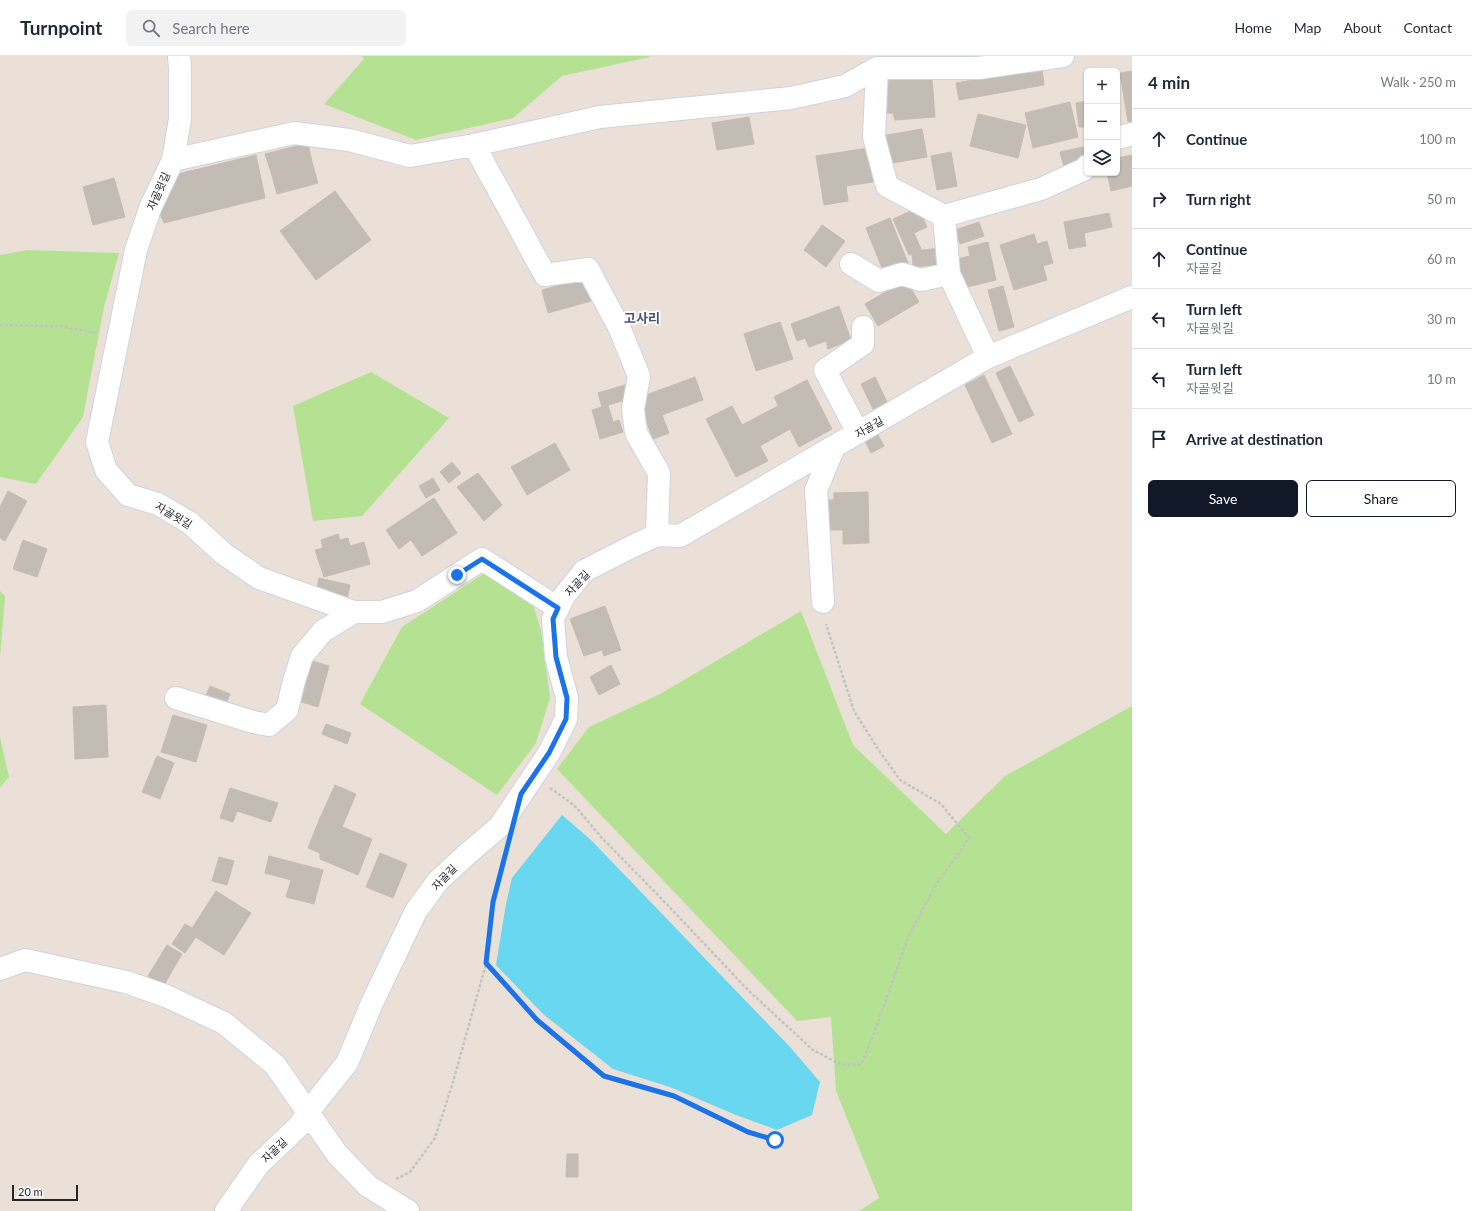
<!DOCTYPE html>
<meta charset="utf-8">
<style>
:root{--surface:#fff;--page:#f2f2f3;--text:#1f2937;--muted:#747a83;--line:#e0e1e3;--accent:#111827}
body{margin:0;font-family:Lato,"Noto Sans KR",sans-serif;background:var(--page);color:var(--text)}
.controls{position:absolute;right:12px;top:12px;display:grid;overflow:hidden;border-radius:6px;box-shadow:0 1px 3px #0004}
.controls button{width:36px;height:36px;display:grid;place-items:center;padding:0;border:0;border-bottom:1px solid var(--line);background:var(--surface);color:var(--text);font:20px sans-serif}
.scale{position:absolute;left:12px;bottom:10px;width:66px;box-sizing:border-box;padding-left:4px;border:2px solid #272727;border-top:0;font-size:11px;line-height:14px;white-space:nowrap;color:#272727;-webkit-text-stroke:3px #fff;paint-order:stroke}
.stop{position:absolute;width:12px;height:12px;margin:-9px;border:3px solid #1a73e8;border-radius:50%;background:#fff}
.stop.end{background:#1a73e8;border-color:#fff;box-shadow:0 1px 4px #0008}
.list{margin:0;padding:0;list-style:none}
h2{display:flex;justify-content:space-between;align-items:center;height:52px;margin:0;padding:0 16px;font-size:17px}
h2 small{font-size:13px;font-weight:400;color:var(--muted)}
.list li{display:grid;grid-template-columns:26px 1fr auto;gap:12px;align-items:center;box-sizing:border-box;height:60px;padding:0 16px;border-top:1px solid var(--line)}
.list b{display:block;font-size:15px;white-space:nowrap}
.list p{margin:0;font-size:13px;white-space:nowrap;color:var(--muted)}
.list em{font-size:13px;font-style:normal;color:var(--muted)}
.actions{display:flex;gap:8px;padding:12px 16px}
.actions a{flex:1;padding:9px 0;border:1px solid var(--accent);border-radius:6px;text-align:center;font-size:14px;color:var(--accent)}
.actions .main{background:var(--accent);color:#fff}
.icon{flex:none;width:22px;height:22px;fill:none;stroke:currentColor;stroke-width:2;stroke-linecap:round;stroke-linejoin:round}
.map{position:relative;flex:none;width:1132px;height:1155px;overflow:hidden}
header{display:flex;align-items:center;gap:24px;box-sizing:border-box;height:56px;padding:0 20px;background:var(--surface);border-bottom:1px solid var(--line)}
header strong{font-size:19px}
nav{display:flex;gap:22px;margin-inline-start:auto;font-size:14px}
.search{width:280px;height:36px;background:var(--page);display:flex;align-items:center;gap:10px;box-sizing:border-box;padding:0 14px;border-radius:6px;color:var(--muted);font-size:15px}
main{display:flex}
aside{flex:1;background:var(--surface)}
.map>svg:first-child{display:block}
.green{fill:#b5e292}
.water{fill:#68d7ef}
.building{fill:#c2bcb4;stroke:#c5bcb2}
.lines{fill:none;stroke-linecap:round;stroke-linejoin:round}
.minor-casing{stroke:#cdd3e1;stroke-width:24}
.path{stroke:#c3c3c3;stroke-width:2.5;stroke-dasharray:3 2;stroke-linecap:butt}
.minor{stroke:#fff;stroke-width:22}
.route{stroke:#1a73e8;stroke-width:5}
.labels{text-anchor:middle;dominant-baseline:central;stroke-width:3.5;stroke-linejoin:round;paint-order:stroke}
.street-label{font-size:11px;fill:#272727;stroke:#fff}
.quarter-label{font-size:13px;font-weight:bold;fill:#475477;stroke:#fff}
</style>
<header>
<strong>Turnpoint</strong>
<div class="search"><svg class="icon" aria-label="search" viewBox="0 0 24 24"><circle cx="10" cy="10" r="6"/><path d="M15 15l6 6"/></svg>Search here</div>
<nav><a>Home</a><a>Map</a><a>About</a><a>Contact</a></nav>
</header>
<main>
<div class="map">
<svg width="1132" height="1155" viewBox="0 0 1132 1155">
<rect width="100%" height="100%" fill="#eae0d8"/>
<path class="green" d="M361,0H650V1L562,20L513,62L416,84L324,48L364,3Z
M27,194L119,197L104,251L83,361L36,428L0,421V199Z
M371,316L449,362L362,460L313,465L293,350Z
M483,518L528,533L541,574L550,642L536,687L497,739L360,648L402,571Z
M0,535L5,540L0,603Z
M801,555L853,689L946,778L1005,720L1132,650V1155H859L879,1142L836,1035L831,961L797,965L557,713L589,671L660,638Z
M0,681L9,721L0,731Z"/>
<path class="water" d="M562,759L591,784L791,992L820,1026L812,1059L777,1074L736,1059L670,1031L613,1013L543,958L496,909L506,848L512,822Z"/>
<path class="building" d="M1042,12L1044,29L959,44L956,27Z
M1132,15V65L1128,66L1120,17Z
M932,22L935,61L895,64L893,57H882L880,25Z
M1087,45V79L1085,71H1079L1076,47Z
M1070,46L1078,81L1033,92L1025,57Z
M978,58L1026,69L1018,102L970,90Z
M749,61L754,88L717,94L712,67Z
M922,73L927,101L887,108L882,80Z
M308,87L312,106L271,116L265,98Z
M1083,91L1086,106L1064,111L1060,96Z
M868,92L873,126L846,130L848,145L824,149L816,100Z
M951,96L957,130L937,134L931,100Z
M256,99L265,142L164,167L159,156L178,118Z
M1132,99V130L1111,135L1107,117H1117V102Z
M312,106L318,127L277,138L271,116Z
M114,122L125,161L93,169L83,131Z
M335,135L371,184L316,224L280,175Z
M918,152L927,171L914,177L921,193L909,199L893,163Z
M1109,157L1112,171L1084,177L1086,190L1069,193L1064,166Z
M890,162L908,207L884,217L866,172Z
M979,166L984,180L960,188L955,174Z
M822,169L845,185L826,211L804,194Z
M1034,178L1037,188L1047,185L1053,207L1043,210L1047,224L1014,234L1000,189Z
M988,186L996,224L963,232L956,203L970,200L968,191Z
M942,192L943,208L913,211L912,195Z
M585,222L591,245L548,257L542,234Z
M906,224L919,246L878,270L865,248Z
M1003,230L1014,271L999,275L988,234Z
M839,250L851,284L828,293L826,285L809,291L805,282L797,285L791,268Z
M780,266L793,303L756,315L744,278Z
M1010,310L1034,359L1019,366L996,317Z
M984,319L1012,378L992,387L965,329Z
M695,321L703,344L662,359L669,377L653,383L638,342Z
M875,321L887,346L873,353L861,328Z
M807,324L832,373L799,391L774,341Z
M628,328L632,342L608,349L613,366L619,364L623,376L600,383L592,354L602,351L598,337Z
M732,350L742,369L778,350L790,373L760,390L768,405L736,421L706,363Z
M877,377L884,390L871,397L864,383Z
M555,387L570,414L527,439L511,411Z
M452,406L461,417L449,427L440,416Z
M478,417L502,449L484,465L457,431Z
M433,422L440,434L426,442L419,430Z
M8,435L27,445L5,485L0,482V451Z
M868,436L869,487L843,488V474H823L822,444H834V437Z
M434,442L457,477L422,500L411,484L399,493L386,474Z
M338,478L340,484L348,482L350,490L364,486L370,508L324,521L315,494L323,492L321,484Z
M23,484L47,493L37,521L13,513Z
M319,522L350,529L347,543L316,536Z
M605,550L621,594L604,600L602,594L584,600L570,563Z
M309,604L329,610L318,651L298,645Z
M611,609L620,628L599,639L590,621Z
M210,630L230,638L225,650L205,642Z
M106,649L108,701L75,703L73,651Z
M173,659L207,669L196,706L161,696Z
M326,668L351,677L347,688L322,678Z
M157,700L174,707L160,743L142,736Z
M335,729L356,738L342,771L320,762Z
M230,732L278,747L271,766L237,755L233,766L220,762Z
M320,762L372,783L358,819L320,803V797L308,792Z
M380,797L407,808L393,842L366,831Z
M269,800L323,814L314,848L286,841L291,824L265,817Z
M219,801L234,805L227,829L212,825Z
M216,835L251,857L224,899L189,877Z
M185,868L199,876L185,897L172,888Z
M167,889L182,898L164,929L148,920Z
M567,1098H578V1121H566Z"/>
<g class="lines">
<g class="minor-casing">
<path id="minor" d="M179,0L180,12V63L173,104L151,150L136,194L97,386L106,414L128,439L158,448L190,467L224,498L259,522L354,556H382L417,545L482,503L558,552
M877,12L874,81L887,130L944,160L949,218L988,301
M1117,82L1132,78
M474,89L545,219L588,213L619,271L639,320L633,353L636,377L659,417L657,479
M173,104L294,77L349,84L410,100L474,89L600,61L791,42L845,30L877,12H979L1063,0
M944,160L1041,133L1085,113L1087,110
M851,208L879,225L902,218L921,224L949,218
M858,377L825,314L863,288V271
M823,546L816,434L834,391
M176,642L253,666L269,669L287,654L294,625L302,600L323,575L354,556
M0,913L25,904L126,926L166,940L224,967L275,1009L337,1098L368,1130L408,1155
M226,1155L258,1109L300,1069L307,1057L347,1007L372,947L416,855L438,825L465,800L500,770L549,697L566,663L567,642L556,601L553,563L564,540L584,515L633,490L657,479L680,480L988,301L1132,241"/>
</g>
<path class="path" d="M0,269L59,270L97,277
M550,732L574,749L602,782L657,838L749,935L813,994L842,1009L861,1008L872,983L909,879L934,832L969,782L941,748L900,724L878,693L854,655L826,568
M506,795L493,846L486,907L537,964L604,1020L674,1040L747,1075L775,1084
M396,1123L410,1116L435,1082L453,1026L486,908"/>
<use href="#minor" class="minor"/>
</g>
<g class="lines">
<path class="route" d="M457,519L482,503L558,552L553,563L556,601L567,642L566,663L549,697L521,738L493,846L486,907L537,964L604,1020L674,1040L748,1076L775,1084"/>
</g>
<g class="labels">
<g class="street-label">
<text transform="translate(158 135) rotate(-66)">자골윗길</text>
<text transform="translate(869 371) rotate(-30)">자골길</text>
<text transform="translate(174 459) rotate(31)">자골윗길</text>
<text transform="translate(577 527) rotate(-47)">자골길</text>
<text transform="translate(444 821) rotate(-47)">자골길</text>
<text transform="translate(274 1094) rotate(-44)">자골길</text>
</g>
<g class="quarter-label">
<text x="642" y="262">고사리</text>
</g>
</g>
</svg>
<div class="controls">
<button>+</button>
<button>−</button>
<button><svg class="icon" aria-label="layers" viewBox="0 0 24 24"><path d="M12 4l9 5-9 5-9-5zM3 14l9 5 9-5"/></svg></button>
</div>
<div class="scale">20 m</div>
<div class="stop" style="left:775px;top:1084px"></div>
<div class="stop end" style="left:457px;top:519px"></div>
</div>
<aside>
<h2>4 min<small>Walk · 250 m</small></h2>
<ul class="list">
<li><svg class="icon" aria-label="ahead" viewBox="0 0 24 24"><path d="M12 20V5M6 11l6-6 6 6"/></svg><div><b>Continue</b></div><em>100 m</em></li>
<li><svg class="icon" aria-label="right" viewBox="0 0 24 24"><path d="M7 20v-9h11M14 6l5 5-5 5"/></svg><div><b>Turn right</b></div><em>50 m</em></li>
<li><svg class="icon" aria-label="ahead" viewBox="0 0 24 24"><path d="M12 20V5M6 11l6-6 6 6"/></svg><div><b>Continue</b><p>자골길</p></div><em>60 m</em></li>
<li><svg class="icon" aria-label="left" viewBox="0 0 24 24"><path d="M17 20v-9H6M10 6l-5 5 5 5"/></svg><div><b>Turn left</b><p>자골윗길</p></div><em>30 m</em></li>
<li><svg class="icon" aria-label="left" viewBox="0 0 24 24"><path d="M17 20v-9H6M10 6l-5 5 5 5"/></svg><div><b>Turn left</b><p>자골윗길</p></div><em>10 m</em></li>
<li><svg class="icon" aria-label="arrive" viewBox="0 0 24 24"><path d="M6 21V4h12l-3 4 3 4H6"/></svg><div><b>Arrive at destination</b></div></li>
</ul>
<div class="actions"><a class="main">Save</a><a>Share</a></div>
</aside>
</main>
